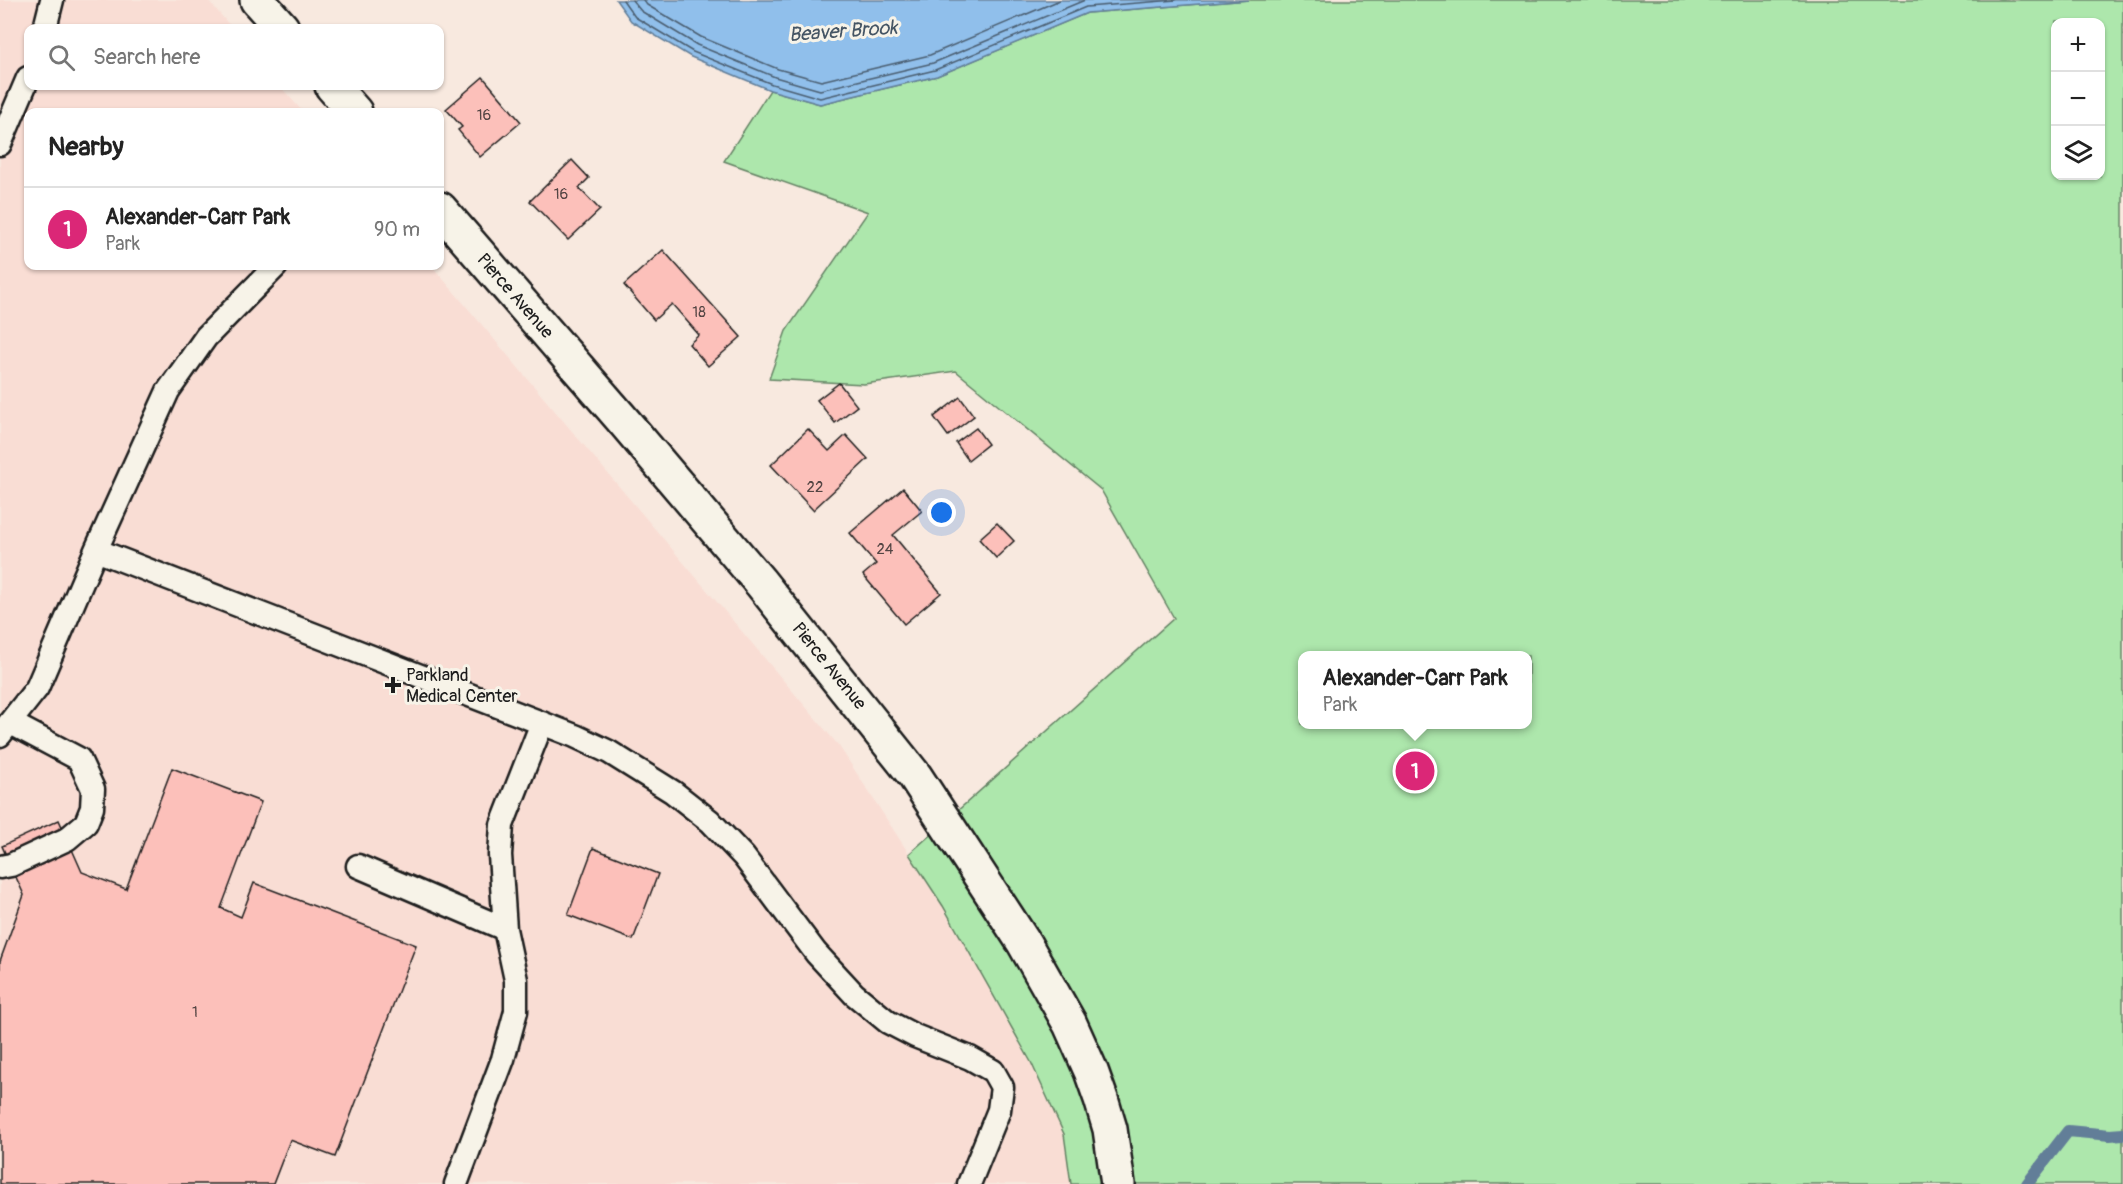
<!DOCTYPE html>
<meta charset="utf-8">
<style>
:root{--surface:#fff;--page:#f6f6f6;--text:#222;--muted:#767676;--line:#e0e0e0;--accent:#db2777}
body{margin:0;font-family:Pangolin,sans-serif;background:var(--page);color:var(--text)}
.controls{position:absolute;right:18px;top:18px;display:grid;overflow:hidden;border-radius:12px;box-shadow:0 2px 4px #0004}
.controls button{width:54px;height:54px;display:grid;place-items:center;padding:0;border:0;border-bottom:2px solid var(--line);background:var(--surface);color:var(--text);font:30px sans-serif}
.you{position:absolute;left:942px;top:513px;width:21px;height:21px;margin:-15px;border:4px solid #fff;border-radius:50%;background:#1a73e8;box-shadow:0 0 0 9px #1a73e833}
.badge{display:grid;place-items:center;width:39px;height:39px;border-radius:50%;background:var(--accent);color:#fff;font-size:20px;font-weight:700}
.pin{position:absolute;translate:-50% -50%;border:3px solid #fff;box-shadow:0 2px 6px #0006}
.popup{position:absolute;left:1298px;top:651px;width:234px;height:78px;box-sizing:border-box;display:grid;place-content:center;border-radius:12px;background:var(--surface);filter:drop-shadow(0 2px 4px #0005);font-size:20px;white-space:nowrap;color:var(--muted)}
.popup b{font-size:22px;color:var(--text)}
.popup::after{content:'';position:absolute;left:50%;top:100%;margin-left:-12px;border:12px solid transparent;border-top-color:var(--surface)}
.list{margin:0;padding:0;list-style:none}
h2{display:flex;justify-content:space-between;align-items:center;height:78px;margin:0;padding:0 24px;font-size:26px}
h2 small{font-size:20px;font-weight:400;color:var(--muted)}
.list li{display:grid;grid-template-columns:39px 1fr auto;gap:18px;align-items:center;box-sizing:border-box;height:84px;padding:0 24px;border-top:2px solid var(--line)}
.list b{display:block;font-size:22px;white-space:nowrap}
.list p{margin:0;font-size:20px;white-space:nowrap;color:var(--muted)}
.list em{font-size:20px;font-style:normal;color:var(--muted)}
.icon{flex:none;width:33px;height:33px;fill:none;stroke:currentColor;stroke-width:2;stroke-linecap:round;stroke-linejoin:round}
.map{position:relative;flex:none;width:2123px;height:1184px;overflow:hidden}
.search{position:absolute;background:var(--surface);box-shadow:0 2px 4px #0004;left:24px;top:24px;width:420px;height:66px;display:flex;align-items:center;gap:15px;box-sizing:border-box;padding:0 21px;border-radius:12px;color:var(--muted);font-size:22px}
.panel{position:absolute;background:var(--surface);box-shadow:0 2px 4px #0004;left:24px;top:108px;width:420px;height:162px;border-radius:12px}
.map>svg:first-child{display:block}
.built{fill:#f9ddd4}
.green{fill:#ade7ac;stroke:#648264;stroke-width:1.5;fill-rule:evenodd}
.water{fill:#90bfeb;stroke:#627e98;stroke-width:1.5}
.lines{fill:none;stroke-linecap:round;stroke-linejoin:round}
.shore{stroke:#4a5d6f;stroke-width:1.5}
.stream{stroke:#627e98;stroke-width:12}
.building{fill:#fcc0ba;stroke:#1c1c1c;stroke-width:1.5}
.lane-casing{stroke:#1c1c1c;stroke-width:27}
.street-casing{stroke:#1c1c1c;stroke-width:38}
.lane{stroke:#f7f3e8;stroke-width:22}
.street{stroke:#f7f3e8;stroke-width:33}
.poi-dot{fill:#1c1c1c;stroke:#f7f3e8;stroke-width:2}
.labels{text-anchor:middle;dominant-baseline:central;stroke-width:6;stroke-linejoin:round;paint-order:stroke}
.number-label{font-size:15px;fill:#544544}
.street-label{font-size:18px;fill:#1c1c1c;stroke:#f7f3e8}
.poi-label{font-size:18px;fill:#1c1c1c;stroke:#f7f3e8;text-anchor:start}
.water-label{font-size:20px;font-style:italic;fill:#455564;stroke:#f7f3e8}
</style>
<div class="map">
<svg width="2123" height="1184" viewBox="0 0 2123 1184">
<rect width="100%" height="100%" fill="#f8e9df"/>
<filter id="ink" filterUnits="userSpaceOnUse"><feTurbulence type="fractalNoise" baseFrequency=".0167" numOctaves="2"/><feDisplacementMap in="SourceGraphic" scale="12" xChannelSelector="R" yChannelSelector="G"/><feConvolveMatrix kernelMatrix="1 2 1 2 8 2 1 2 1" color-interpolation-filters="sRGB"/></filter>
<g filter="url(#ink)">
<path class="built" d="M0,0H208L232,28H28V86H280L303,112H28V266H432L839,746L943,906L1031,1062L1064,1134L1071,1184H0Z"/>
<path class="green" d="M1249,0H2123V1184H1071L1064,1134L1031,1062L943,906L909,854L1174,618L1101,490L956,371L864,384L769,379L786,331L868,212L724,161L770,90L820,104L937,76L1087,13ZM2056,22H2100V176H2056ZM1302,656H1528V724H1302Z"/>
<path class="water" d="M616,0H1249L1087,13L937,76L820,104L770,90L691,57L631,21Z"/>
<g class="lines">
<path class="shore" d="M623,0L635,17L693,52L772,84L820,98L935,70L1086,7L1176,0
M632,0L641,11L697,45L775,77L820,90L933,63L1085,0
M643,0L647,5L701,37L778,69L821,81L930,55L1060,0"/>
<path class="stream" d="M2027,1184L2068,1131L2110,1135L2123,1134"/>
</g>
<path class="building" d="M483,77L521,122L480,157L458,130L462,127L446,109Z
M572,160L589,178L579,188L600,210L568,240L530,201Z
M663,250L741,337L708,366L689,344L699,335L672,304L654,320L624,285Z
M839,383L857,406L835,423L817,400Z
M960,397L974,416L948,436L934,417Z
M976,428L988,444L968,460L956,443Z
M808,429L829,451L846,435L868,459L813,510L771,465Z
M903,488L922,511L893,535L941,593L904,624L863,575L876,564L850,533Z
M997,523L1014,541L996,558L979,539Z
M172,768L261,802L221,908L241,917L254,883L416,945L335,1157L290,1140L273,1184H0V961L24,895L2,846L59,820L82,872L126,889Z
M593,848L658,874L633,940L568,915Z"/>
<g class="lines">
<g class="lane-casing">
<path id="lane" d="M45,28L52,0
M0,144L28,78
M96,550L575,736L609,752L673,792L710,821L744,857L816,953L854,994L888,1022L915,1036L970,1058L993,1071L1002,1087L999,1110L969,1184
M0,735L37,688L96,550L168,391L206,337L276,266
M358,866L505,929
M0,867L11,865L67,839L86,823L92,808L93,789L79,759L11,723
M456,1184L503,1059L516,1011V980L505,929L500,855L502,825L542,723"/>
</g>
<g class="street-casing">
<path id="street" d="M257,0L282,28
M332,86L355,112
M440,209L621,418L761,583L915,776L1024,943L1070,1024L1091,1071L1101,1099L1110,1129L1118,1184"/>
</g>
<use href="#lane" class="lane"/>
<use href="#street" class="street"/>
</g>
</g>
<path class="poi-dot" d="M390 676h6v6h6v6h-6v6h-6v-6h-6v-6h6z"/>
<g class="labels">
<g class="number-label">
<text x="484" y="115">16</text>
<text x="561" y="194">16</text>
<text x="699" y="312">18</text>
<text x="815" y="487">22</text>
<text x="885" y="549">24</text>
<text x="195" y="1012">1</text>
</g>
<g class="street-label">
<text transform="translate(515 296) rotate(49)">Pierce Avenue</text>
<text transform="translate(829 666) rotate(51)">Pierce Avenue</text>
</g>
<g class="poi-label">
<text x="406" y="675">Parkland<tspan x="406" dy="21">Medical Center</tspan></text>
</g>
<g class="water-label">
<text transform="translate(843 31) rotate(-4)">Beaver Brook</text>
</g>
</g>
</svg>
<div class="controls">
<button>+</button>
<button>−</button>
<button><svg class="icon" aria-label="layers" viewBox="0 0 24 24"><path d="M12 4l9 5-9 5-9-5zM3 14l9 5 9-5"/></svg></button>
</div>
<div class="you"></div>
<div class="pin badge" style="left:1415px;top:771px">1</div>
<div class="popup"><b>Alexander-Carr Park</b>Park</div>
<div class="search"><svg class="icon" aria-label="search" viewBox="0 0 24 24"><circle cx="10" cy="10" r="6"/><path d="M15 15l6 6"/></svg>Search here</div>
<section class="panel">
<h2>Nearby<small></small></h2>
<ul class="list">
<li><span class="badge">1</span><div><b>Alexander-Carr Park</b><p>Park</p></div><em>90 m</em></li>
</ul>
</section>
</div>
